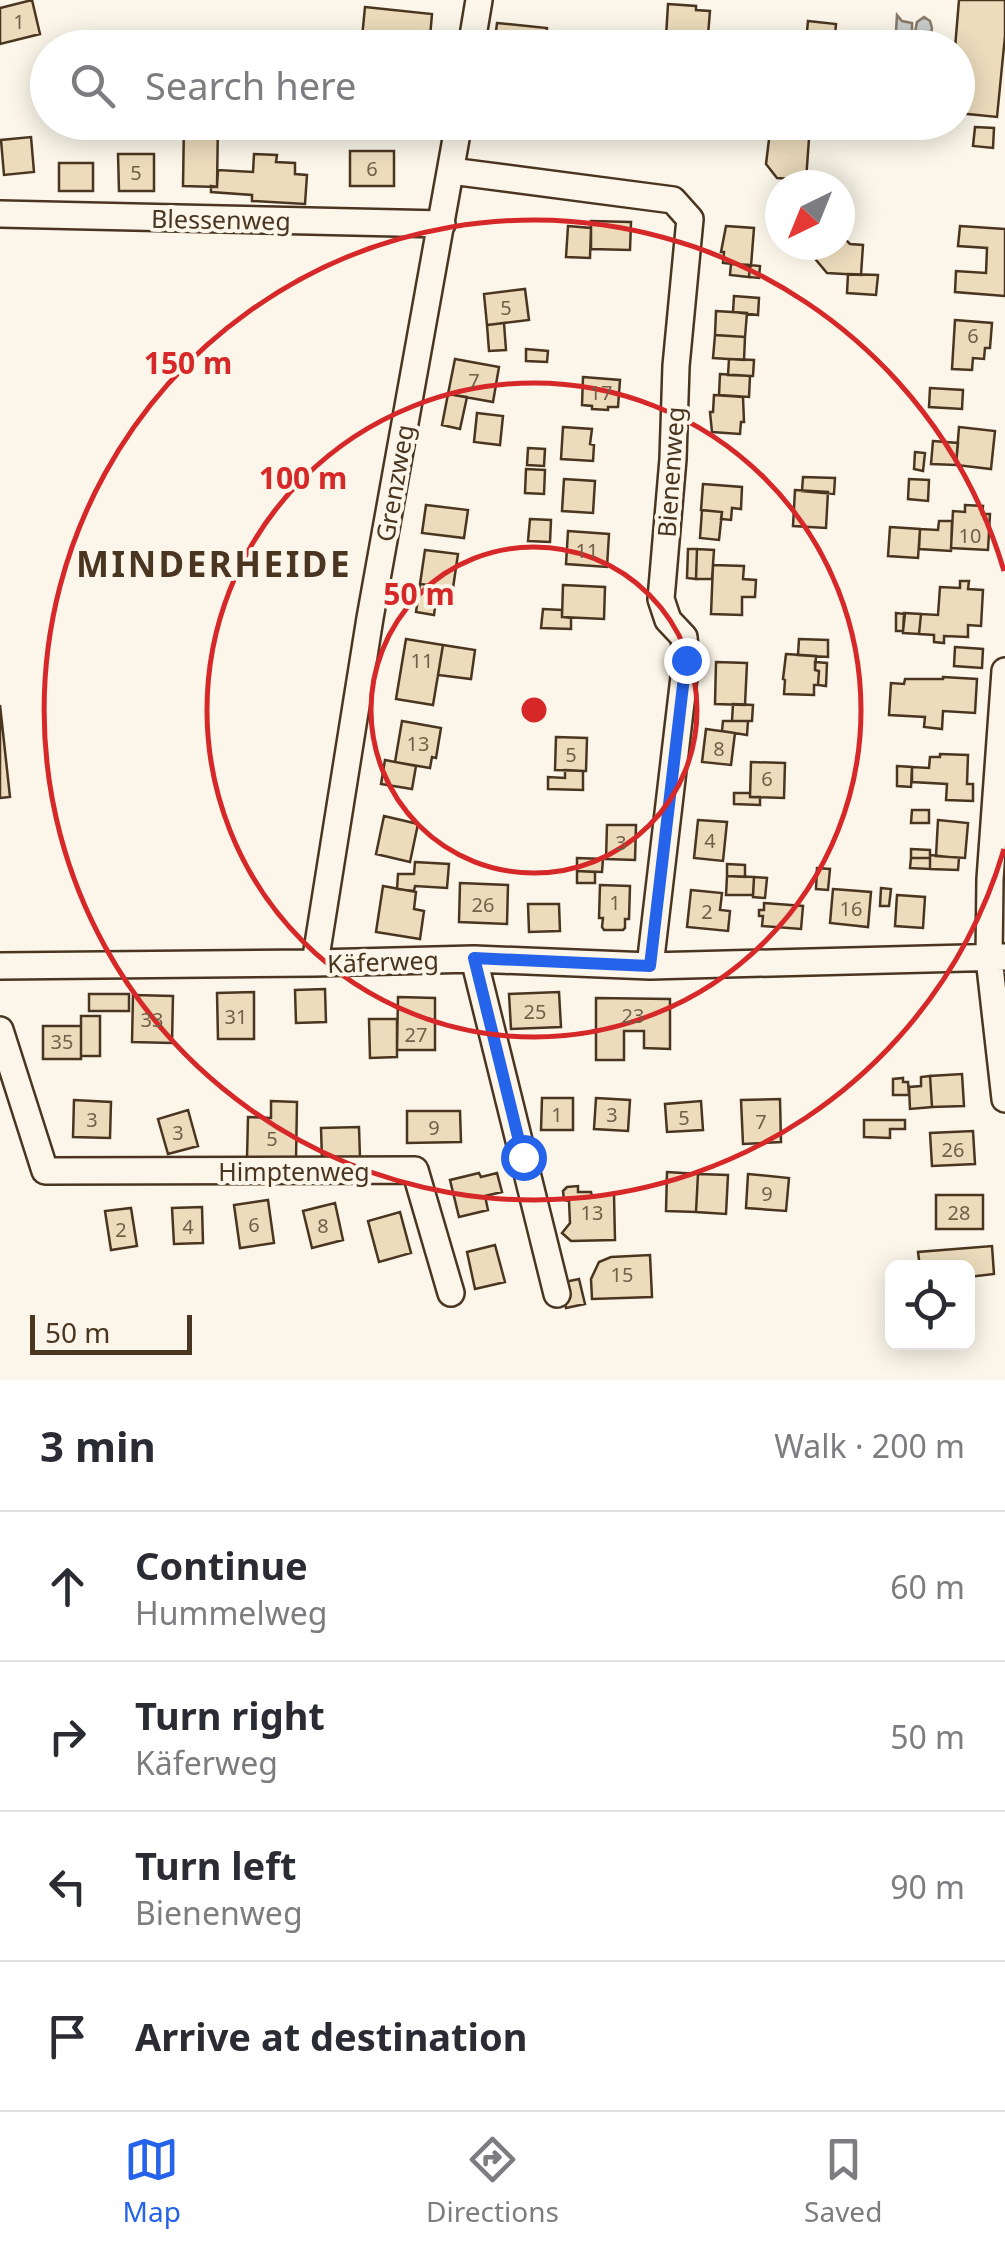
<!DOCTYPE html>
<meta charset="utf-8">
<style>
:root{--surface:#fff;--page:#f2f2f3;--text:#2b2b33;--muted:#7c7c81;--line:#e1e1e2;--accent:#2563eb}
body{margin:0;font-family:"Noto Sans",sans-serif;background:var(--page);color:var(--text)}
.controls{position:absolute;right:30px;bottom:30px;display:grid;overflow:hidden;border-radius:15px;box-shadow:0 5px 25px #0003}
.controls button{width:90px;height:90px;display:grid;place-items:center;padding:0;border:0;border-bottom:2px solid var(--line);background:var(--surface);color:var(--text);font:50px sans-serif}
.compass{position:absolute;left:765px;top:170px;width:90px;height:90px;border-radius:50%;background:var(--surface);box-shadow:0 5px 25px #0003;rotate:223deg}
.scale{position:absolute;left:30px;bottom:25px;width:162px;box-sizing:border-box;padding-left:10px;border:5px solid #4a3520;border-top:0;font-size:28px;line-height:35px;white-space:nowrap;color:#4a3520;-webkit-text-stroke:8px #fbf6e9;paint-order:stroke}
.stop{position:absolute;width:30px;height:30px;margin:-22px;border:8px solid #2563eb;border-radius:50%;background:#fff}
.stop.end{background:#2563eb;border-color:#fff;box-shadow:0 2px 10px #0008}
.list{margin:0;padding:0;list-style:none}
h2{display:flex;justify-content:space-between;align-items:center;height:130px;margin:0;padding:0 40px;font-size:42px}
h2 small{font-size:32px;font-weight:400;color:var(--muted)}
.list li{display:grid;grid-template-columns:65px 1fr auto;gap:30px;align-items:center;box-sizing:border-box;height:150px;padding:0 40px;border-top:2px solid var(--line)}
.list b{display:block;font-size:38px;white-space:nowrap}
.list p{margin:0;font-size:32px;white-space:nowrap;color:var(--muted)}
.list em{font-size:32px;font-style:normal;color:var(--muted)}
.icon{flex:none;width:55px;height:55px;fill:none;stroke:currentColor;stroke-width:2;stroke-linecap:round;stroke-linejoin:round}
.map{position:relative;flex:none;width:1005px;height:1380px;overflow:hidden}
.search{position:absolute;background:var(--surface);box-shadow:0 5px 25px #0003;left:30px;right:30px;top:30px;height:110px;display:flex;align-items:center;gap:25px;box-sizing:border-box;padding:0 35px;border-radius:55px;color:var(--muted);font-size:38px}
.sheet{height:730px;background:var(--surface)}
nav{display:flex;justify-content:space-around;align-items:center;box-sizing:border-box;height:140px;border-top:2px solid var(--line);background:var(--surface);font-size:28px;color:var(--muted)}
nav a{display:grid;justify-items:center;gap:5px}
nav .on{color:var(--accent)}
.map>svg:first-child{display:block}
.water{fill:url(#water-rules);stroke:#887966;stroke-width:2.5}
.building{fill:#ecdcbc;stroke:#4a3520;stroke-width:2.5}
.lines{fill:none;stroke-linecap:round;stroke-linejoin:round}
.minor-casing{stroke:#4a3520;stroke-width:30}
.minor{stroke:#fbf6e9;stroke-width:25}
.route{stroke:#2563eb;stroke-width:12}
.ring{fill:none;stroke:#d62828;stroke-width:5}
.labels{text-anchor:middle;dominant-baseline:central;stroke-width:8;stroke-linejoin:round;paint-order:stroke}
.number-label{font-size:20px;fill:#725f47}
.street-label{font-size:25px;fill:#4a3520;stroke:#fbf6e9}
.district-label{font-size:35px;font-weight:bold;letter-spacing:2.5px;fill:#4a3520;stroke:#fbf6e9}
.centre{fill:#d62828;stroke:#fbf6e9;stroke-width:5}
.ring-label{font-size:30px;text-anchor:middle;font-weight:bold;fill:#d62828;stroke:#fbf6e9;stroke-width:8;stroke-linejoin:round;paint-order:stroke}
</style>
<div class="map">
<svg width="1005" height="1380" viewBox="0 0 1005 1380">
<defs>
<pattern id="water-rules" width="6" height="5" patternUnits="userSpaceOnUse" patternTransform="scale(2.5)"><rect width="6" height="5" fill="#c9cecd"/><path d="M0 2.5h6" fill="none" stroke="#a5a8a6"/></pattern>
</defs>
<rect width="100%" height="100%" fill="#fbf6e9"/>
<path class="water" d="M897,15L902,21L912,23V31L915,32L917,22L924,17L930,21L932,28L929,47H895Z"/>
<path class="building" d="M32,0L40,34L0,44V8Z
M959,0H1005V36L997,117L958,113V48H955Z
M668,4L696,6V10L710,11L708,35L694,34V39L666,37Z
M365,7L432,14L429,48H361Z
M808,21L836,24L834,45L806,42Z
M497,23L547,28L545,48H494Z
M694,34L708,35V48L682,45V38L694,39Z
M184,122H218L217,187L183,186Z
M341,122H359L358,129L341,128Z
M359,122H432L431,136L358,129Z
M753,122H770L768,136L752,135Z
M771,123L810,125L806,180L777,178L766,164Z
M975,127L994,128L993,148L973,146Z
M31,137L34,172L4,175L1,140Z
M350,151H394V186H350Z
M118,154H154V191H119Z
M254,154L277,155L276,162L295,163V174L307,175L305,204L252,201V195L211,192V186L217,187L218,170L253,172Z
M59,163H93V191H59Z
M591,221L631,222L630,250L591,249Z
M840,223H844L843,237L850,244L863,245L861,275L827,273L812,255L813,245H840Z
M568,226L591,228L590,258L566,257Z
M726,226L754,228L751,266L723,263L724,252H721Z
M960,226L1005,229V296L955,292L956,271L986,273L987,248L958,246Z
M731,264L750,265L749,277L730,275Z
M750,265L760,266L759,278L749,277Z
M848,274L878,275L876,295L847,293Z
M525,289L529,320L487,325L484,294Z
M734,296L759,298L758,315L733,312Z
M716,311L747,313L745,337L715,335Z
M955,320L992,323L990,348H985L984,359L973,358L972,370L952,369Z
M504,323L506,350L489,351L487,325Z
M715,335L745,337L744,360L713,358Z
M526,349L548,351L547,362L526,361Z
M455,359L499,367L493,402L448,394Z
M729,359L754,360L753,376L728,375Z
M720,374L750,376L749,397L719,395Z
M583,377L620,380L618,407H608V410L592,409V406L582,405Z
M930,388L963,390L962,409L929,407Z
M448,394L467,397L460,429L442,425Z
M714,395L743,397L744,422H741L740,434L712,432L710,412H713Z
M477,413L503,416L500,445L474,442Z
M563,427L592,429L590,444L594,445L593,461L561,459Z
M959,427L995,431L991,469L956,465Z
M933,441L958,443L956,465L931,464Z
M528,448L545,449L544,466L527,465Z
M915,452L925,453L923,471L914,469Z
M526,469L545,470L544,494L525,493Z
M803,477L835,478L834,494L802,491Z
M564,479L595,481L593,513L562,511Z
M909,479L929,480L928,501L908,499Z
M703,484L742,487L741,509L732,508L731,520L721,519L722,512L701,510Z
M795,490L828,492L826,528L793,526Z
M426,505L468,510L464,538L422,533Z
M965,505L983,506L982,514H990L988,550L951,548L953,511L965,512Z
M702,510L722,512L719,540L700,538Z
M530,519L551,520L550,542L528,541Z
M939,521H952L951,551L919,549L920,529L938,530Z
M890,527L920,529L918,558L888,556Z
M568,531L609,534L607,567L566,564Z
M688,549H697L696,579L687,578Z
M697,549L714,550L712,579H696Z
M425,550L458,554L453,588L420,584Z
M713,565L744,566L743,579L756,580L755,597H742V615L711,614Z
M960,581H969L968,589L983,590L981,626L968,625V637L944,636V643L934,642V635L919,634L921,614L938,615L940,587L960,588Z
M420,584L438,586L434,615L416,612Z
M563,585L605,587L604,619L562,617Z
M543,609L562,610V617L571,618V629L541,628Z
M896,613L905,614L903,631H896Z
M904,613L921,614L919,634L903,633Z
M406,639L443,645L433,705L396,699Z
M799,639L828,640V657L798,655Z
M443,645L475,650L471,679L438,675Z
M955,647L983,649L982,668L954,666Z
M786,654L816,656L815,670L819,671L818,685H814V695L784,694L785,680L783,679Z
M716,662L747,663L745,705L715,704Z
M815,662L827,663L826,686L818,685L819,671L815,670Z
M943,677L977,679L975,713L943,711L942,729L924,727L925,717L889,715L891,683L904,684L905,679H943Z
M733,704L753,705L752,721H732Z
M0,705L10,797L0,798Z
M402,721L441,728L436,758L432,757L430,768L395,762Z
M723,721H748L747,735L722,731Z
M706,729L735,733L731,765L702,762Z
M556,737L587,738L586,771L555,770Z
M940,754L968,755L967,784H973V801L946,800L947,784L912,782V767L929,768L930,757H940Z
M385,760L416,766L412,789L381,784Z
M751,762L785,763L784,798L750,797Z
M897,766L912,767L911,787L897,786Z
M565,770L583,771V790L548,789V777L565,778Z
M734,793H750V797H760V805L734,804Z
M912,810H929V823H911Z
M384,816L418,824L410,862L376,854Z
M698,820L727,822L723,861L694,858Z
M938,820L968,823L965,858L936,856Z
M607,825H636L635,860L606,859Z
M911,849L930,850V858H911Z
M930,855L959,858L958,870L930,869Z
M577,858L603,859L602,872L577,871Z
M911,858H930V869L910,868Z
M415,862L449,864L447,888L415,886L414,891L397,889L398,874H414Z
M727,864L745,865V877L727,876Z
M817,868L830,869L828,890L816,889Z
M577,871L595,872V883H577Z
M727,876L754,877L753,895H726Z
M754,877L767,878L765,898L753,897Z
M460,883L508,885L507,924L459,922Z
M600,885L630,886L629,919H625V928L623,930H604L602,927L603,918H599Z
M383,886L416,892L414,909L424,911L420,939L376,932Z
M881,888L891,889L889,906H880Z
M833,889L871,892L868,927L830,923Z
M691,890L722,893L720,910L730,911L728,931L687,927Z
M897,895L925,897L923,928L895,926Z
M764,903L803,906L801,929L762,926L763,916H759V910H764Z
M528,904H559L560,931L529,932Z
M325,989L326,1022L296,1023L295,990Z
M254,992V1039H218L217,993Z
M559,992L561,1027L511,1029L509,994Z
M89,994H129V1011H89Z
M133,995L173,996L172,1043L132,1042Z
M398,997L435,998V1050H397Z
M596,998L670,999V1049L644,1048V1031H624V1060H596Z
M81,1016H100V1056H81Z
M369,1019H397V1057L370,1058Z
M43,1026H81V1059H43Z
M962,1074L964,1106L932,1107L930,1076Z
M930,1076L932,1107L910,1109L909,1087L921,1086V1077Z
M903,1078V1082H908L909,1095H893V1079Z
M542,1098H573V1130H541Z
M596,1098L630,1100L628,1131L594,1129Z
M780,1099L781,1142L743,1144L741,1100Z
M74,1100L111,1102L110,1138L73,1137Z
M271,1101L297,1102L296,1160L247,1158L248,1117L271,1118Z
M701,1101L703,1130L667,1132L665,1104Z
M188,1110L198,1146L168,1154L158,1119Z
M407,1111H460L461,1142L407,1143Z
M864,1120H905V1129H890V1138L864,1137Z
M359,1127L360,1158L322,1159L321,1128Z
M973,1131L975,1164L932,1166L930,1133Z
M667,1172L698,1174L696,1212L666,1211Z
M479,1173L481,1177L497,1173L502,1192L485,1196L488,1210L459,1217L450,1180Z
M698,1174L728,1175L726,1214L696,1212Z
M748,1174L789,1178L786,1211L746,1208Z
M578,1186V1192H591L592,1196L614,1194L615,1240L571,1241L562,1233L570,1223L569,1201L564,1200L563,1191L567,1187Z
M936,1195H983V1229H936Z
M268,1200L274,1243L240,1248L234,1205Z
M335,1203L343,1240L312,1248L303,1211Z
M202,1207L203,1243L174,1244L172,1208Z
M131,1208L137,1246L111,1250L105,1211Z
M400,1212L411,1253L379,1262L368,1221Z
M495,1245L505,1282L475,1289L467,1252Z
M992,1246L994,1274L968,1277V1268H920L918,1252Z
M650,1255L652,1297L592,1299L591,1279L599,1262L611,1257Z
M579,1279L585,1304L566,1308L560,1283Z"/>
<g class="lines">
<g class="minor-casing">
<path id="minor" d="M471,48L479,0
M451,171L673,200L690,219L676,366L673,459L661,599L668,620L684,637L686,660L650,966
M0,214L442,224
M1005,671L990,879L989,958L1005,1099
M474,959L557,1294
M315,963L370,618L459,122
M0,966L315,963L474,959L650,966L1005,957
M0,1030L45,1171L415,1170L451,1293"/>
</g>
<use href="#minor" class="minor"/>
</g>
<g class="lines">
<path class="route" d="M523,1157L474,958L650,966L686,660"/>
</g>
<g class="ring">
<circle cx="534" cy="710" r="163"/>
<circle cx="534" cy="710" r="327"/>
<path d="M1004 849A490 490 0 1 1 1004 571"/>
</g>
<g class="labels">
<g class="number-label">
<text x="19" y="21">1</text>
<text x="372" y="168">6</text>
<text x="136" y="172">5</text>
<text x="506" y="307">5</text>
<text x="973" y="335">6</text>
<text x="474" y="380">7</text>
<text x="601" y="392">17</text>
<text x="970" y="535">10</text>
<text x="587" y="550">11</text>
<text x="422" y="660">11</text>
<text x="418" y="743">13</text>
<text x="719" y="748">8</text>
<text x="571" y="754">5</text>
<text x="767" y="778">6</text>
<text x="710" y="840">4</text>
<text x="621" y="842">3</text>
<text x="615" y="902">1</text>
<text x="483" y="904">26</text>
<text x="851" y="908">16</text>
<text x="707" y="911">2</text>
<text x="535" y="1011">25</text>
<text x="633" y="1015">23</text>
<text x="236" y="1016">31</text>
<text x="152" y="1019">33</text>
<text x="416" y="1034">27</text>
<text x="62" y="1041">35</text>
<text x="557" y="1114">1</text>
<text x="612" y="1114">3</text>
<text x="684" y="1117">5</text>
<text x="92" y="1119">3</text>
<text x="761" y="1121">7</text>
<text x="434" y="1127">9</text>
<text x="178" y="1132">3</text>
<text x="272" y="1138">5</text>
<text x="953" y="1149">26</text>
<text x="767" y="1193">9</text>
<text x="592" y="1212">13</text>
<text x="959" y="1212">28</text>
<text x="254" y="1224">6</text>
<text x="323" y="1225">8</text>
<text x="188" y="1226">4</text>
<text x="121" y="1229">2</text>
<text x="622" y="1274">15</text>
</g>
<g class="street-label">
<text transform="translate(221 219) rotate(1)">Blessenweg</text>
<text transform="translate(670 472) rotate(-86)">Bienenweg</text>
<text transform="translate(394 483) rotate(-80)">Grenzweg</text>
<text transform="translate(383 961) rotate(-2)">Käferweg</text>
<text x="294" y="1171">Himptenweg</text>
</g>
<g class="district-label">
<text x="214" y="563">MINDERHEIDE</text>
</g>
</g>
<circle cx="534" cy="710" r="15" class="centre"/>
<g class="ring-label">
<text x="188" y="374">150 m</text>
<text x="303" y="489">100 m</text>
<text x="419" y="605">50 m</text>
</g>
</svg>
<div class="controls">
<button><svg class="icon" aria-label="locate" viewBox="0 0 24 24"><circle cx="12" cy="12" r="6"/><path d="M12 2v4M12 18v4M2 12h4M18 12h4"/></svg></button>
</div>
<svg class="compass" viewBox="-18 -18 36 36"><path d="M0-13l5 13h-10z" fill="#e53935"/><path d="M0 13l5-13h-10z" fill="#7c7c81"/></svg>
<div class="scale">50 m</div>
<div class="stop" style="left:523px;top:1157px"></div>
<div class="stop end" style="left:686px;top:660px"></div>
<div class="search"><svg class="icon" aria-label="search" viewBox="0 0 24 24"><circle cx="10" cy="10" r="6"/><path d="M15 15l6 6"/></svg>Search here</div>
</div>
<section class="sheet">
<h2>3 min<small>Walk · 200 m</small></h2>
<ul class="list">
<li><svg class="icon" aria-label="ahead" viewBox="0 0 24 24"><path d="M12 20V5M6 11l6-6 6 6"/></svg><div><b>Continue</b><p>Hummelweg</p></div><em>60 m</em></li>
<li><svg class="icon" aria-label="right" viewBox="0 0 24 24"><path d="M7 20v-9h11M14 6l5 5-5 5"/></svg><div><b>Turn right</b><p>Käferweg</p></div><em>50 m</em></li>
<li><svg class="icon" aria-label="left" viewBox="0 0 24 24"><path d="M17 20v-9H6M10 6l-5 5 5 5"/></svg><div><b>Turn left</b><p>Bienenweg</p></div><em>90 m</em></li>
<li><svg class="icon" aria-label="arrive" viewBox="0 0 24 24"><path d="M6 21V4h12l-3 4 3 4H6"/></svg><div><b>Arrive at destination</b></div></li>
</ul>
</section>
<nav>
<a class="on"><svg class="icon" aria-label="map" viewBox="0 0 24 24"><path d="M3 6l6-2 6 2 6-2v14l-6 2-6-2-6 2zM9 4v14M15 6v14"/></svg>Map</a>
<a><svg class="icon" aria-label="directions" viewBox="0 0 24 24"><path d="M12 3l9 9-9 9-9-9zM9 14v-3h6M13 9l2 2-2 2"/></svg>Directions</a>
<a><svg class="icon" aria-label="saved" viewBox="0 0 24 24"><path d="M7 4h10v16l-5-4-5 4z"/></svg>Saved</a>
</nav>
